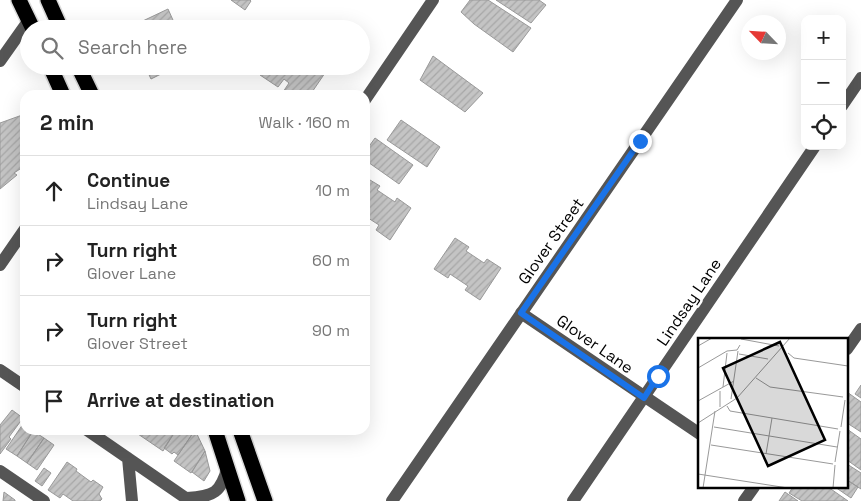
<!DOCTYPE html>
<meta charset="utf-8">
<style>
:root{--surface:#fff;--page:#f6f6f6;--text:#222;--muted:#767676;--line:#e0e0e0}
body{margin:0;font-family:"Space Grotesk",sans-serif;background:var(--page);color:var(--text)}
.controls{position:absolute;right:15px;top:15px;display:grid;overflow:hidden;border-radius:10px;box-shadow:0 5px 20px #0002}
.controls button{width:45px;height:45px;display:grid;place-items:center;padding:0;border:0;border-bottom:1px solid var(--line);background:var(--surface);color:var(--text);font:25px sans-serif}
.compass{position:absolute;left:741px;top:15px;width:45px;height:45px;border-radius:50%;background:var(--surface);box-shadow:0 5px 20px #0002;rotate:295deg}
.stop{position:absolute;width:15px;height:15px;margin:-11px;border:4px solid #1a73e8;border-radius:50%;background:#fff}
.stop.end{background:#1a73e8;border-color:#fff;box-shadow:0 1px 5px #0008}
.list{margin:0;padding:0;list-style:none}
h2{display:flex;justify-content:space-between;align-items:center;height:65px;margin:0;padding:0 20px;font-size:21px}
h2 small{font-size:16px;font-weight:400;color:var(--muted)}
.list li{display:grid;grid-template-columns:32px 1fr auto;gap:15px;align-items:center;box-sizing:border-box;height:70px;padding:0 20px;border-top:1px solid var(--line)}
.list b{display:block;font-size:19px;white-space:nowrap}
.list p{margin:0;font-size:16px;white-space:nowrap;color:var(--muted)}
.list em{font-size:16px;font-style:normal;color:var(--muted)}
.icon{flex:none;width:28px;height:28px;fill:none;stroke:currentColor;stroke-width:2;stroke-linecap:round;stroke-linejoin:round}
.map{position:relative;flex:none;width:861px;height:501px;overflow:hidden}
.search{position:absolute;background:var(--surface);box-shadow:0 5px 20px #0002;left:20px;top:20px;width:350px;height:55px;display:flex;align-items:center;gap:12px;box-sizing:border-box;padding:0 18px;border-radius:28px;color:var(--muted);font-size:19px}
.panel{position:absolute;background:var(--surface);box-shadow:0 5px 20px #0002;left:20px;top:90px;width:350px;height:345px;border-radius:15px}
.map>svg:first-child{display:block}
.building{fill:url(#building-hatch);stroke:#999}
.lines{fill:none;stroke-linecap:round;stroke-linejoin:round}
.highway-casing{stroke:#dbdbdb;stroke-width:18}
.minor{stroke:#555;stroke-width:12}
.highway{stroke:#000;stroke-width:15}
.route{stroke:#1a73e8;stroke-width:6}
.labels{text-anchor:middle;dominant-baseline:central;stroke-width:5;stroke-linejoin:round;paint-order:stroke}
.street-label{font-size:16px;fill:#000;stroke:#fff}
.inset-road{fill:none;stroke:#999;stroke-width:1}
.view{fill:#000;fill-opacity:0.15;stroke:#000;stroke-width:2.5}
.inset-edge{fill:none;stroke:#000;stroke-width:2.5}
</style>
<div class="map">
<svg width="861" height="501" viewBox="0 0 861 501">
<defs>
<pattern id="building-hatch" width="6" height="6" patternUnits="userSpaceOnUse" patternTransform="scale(1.25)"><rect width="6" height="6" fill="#c4c4c4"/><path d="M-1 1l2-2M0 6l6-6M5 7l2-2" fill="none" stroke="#a7a7a7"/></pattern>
</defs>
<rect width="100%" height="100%" fill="#fff"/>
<path class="building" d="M231,0H250L251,1L245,10Z
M470,0H488L531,28L513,52L474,24L461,12Z
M496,0H539L546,5L531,23Z
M168,9L177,29H128V28Z
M433,56L483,93L465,112L420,80Z
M145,66H177L151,79Z
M266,66H294L299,69L301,66H315L325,73L310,95H281L289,83L284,79L278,87L260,75Z
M25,114V172L20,169L14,173L17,175L0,189V123Z
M401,120L440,147L427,167L387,140Z
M375,138L413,165L399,184L365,160V152Z
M365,177L380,186L377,190L395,202L397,198L411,208L390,240L376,230L379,225L365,216Z
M455,238L469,247L466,251L484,263L487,259L501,268L480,300L465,290L468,286L450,274L448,278L434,269Z
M861,385V398L855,394Z
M847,392L861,402V432L847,423Z
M12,410L23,418L9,437L11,439L0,454V425Z
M23,424L25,425V430L33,431L17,456L6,449Z
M847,429L861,439V470L847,460Z
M141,430H176L163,451L138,434Z
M176,430H195L178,455L174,452L172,454L164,448Z
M195,430L205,451L191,473L174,461Z
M33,431L44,438L27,463L17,456Z
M44,438L54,445L37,470L27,463Z
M205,451L210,471L204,481L192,472Z
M67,462L77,469L76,471L91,482L93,480L103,487L99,494L102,499L100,501H73L63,494L60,498L48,490Z
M847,464L861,473V489L847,480Z
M44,468L51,473L42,486L35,481Z
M847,480L858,487L851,498L835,487H847Z
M793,487H828L848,501H802L789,493Z
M4,492L15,500V501H3Z
M785,492L798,501H779Z"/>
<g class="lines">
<g class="highway-casing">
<path id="highway" d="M19,0L33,29
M48,0L61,29
M50,66L63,95
M78,66L92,95
M215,430L238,501
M240,430L265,501"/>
</g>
<path class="minor" d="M0,61L29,20
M365,100L433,0
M842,106L861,78
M0,265L25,229
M521,313L700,434
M847,349L861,329
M0,370L25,387
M87,430L190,501
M128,458L132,501
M0,471L44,501
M187,498C215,496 220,493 228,467
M392,501L737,0
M573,501L815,146
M744,501L754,487"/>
<use href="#highway" class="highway"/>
</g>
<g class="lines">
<path class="route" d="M640,141L521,313L644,398L658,376"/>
</g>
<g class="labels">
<g class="street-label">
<text transform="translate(551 241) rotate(-55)">Glover Street</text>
<text transform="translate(689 302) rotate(-56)">Lindsay Lane</text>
<text transform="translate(595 344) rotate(35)">Glover Lane</text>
</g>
</g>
<g transform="translate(698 338)">
<rect width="150" height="150" fill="#fff"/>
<path class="inset-road" d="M43,1L81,8M0,8L14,0M90,15L96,20L150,28M41,16L70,21M0,30L29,13L39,12L42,7M58,40L72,49L145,59M25,49L29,15M33,61L40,13M0,63L36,43M29,68L32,73L140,91M22,69V53M0,85L39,60L92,0M16,89L139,109M143,89L147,62M13,107L135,126M68,116L74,80M137,124L142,93M0,136L90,150M5,150L17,73M135,150L137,127"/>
<path class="view" d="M82,4L127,102L70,128L25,30Z"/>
<rect width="150" height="150" class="inset-edge"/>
</g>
</svg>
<div class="controls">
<button>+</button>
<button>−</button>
<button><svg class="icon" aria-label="locate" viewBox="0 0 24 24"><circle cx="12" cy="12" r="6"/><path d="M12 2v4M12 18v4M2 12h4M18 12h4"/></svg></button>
</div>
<svg class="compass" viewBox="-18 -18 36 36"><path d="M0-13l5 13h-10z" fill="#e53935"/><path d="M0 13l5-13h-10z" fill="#767676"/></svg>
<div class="stop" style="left:658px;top:376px"></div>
<div class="stop end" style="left:640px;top:141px"></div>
<div class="search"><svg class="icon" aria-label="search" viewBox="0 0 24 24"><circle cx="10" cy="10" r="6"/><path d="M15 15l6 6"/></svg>Search here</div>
<section class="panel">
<h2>2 min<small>Walk · 160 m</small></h2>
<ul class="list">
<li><svg class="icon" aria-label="ahead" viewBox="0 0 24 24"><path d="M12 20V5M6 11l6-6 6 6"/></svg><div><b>Continue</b><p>Lindsay Lane</p></div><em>10 m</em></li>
<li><svg class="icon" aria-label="right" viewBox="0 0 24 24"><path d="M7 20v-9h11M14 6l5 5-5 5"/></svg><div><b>Turn right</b><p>Glover Lane</p></div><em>60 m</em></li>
<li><svg class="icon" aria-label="right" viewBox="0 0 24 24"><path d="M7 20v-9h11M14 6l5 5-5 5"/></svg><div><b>Turn right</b><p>Glover Street</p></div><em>90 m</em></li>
<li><svg class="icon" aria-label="arrive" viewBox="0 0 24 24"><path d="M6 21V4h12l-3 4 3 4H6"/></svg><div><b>Arrive at destination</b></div></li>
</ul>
</section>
</div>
